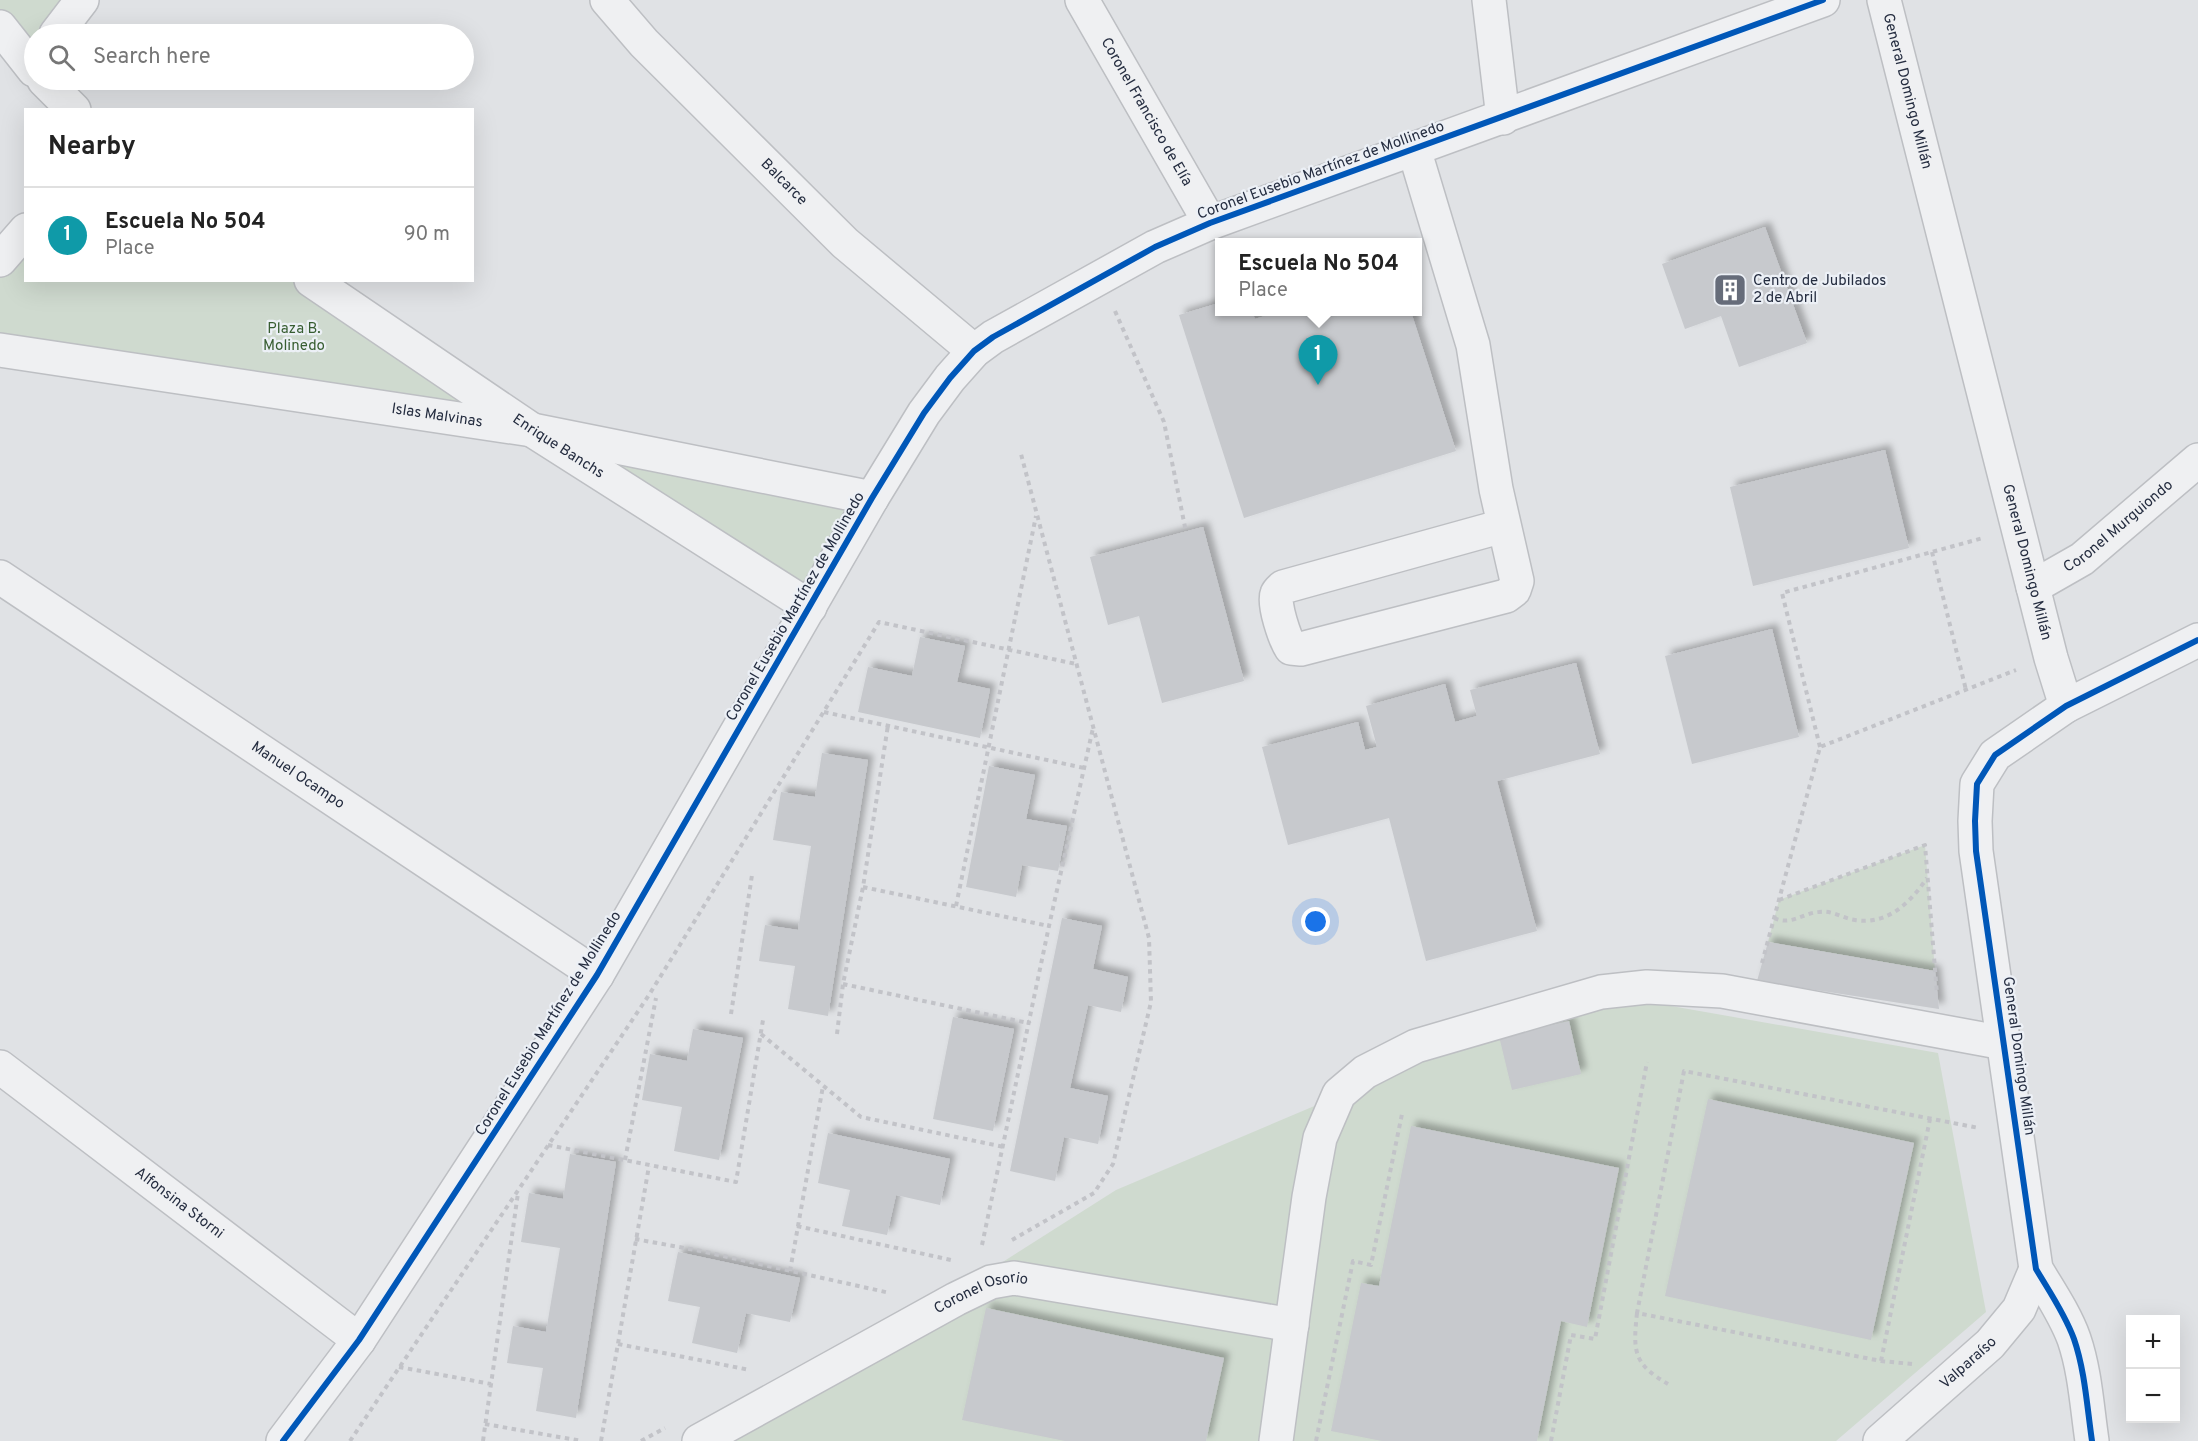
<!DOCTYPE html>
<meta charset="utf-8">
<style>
:root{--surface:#fff;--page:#f6f6f6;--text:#222;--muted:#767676;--line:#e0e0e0;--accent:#666c7a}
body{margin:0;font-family:Overpass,sans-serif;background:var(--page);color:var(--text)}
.controls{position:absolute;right:18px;bottom:18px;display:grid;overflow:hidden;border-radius:0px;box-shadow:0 6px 24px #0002}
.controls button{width:54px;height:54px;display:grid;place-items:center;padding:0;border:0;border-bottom:2px solid var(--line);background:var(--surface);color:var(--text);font:30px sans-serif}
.you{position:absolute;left:1316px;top:922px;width:21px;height:21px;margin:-15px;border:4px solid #fff;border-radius:50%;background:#1a73e8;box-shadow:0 0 0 9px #1a73e833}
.badge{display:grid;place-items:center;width:39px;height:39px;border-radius:50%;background:var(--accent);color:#fff;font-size:20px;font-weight:700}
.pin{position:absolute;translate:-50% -50px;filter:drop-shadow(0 2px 3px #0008)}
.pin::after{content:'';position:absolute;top:32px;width:21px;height:18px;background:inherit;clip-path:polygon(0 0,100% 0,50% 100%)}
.popup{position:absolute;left:1215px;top:238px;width:207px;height:78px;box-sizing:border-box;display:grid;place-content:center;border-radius:0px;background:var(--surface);filter:drop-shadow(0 2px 4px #0005);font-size:20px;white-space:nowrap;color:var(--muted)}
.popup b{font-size:22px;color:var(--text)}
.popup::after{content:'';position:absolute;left:50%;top:100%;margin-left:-12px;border:12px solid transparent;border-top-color:var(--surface)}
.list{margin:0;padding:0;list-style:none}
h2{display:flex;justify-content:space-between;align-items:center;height:78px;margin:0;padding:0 24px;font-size:26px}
h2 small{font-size:20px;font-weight:400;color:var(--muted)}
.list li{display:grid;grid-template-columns:39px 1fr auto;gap:18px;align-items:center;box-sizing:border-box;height:96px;padding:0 24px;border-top:2px solid var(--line)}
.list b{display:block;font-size:22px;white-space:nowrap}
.list p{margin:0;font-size:20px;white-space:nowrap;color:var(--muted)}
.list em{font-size:20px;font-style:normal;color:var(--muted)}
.icon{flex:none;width:33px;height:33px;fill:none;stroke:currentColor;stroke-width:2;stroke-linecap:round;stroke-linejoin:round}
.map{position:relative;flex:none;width:2198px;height:1441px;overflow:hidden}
.search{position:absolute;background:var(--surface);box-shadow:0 6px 24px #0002;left:24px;top:24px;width:450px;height:66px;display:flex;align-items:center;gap:15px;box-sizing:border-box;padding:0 21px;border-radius:33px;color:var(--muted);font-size:22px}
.panel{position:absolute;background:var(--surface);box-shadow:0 6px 24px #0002;left:24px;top:108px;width:450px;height:174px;border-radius:0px}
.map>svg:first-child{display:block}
.green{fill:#cfdacf}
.building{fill:#c7c9cd;filter:url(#shadow)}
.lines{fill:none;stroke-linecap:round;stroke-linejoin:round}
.minor-casing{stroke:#bdbfc3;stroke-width:36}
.path{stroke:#c2c3c8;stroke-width:4;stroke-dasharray:4.5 4.5;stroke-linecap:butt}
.minor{stroke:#eff0f2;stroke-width:33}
.cycleway-casing{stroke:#ecf0f6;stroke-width:10}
.cycleway{stroke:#0057b8;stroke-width:6}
.labels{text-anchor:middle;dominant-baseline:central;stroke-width:4.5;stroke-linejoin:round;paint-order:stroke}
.street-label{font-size:15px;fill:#252d40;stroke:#ecf0f6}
.poi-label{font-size:15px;fill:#252d40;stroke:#ecf0f6;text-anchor:start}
.park-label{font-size:15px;fill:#375d31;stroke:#ecf0f6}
</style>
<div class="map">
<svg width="2198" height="1441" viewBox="0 0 2198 1441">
<defs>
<filter id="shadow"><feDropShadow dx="5.5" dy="-5.5" stdDeviation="3" flood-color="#0004"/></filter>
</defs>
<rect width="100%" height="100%" fill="#e0e2e5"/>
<path class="green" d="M0,0H82L56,34H34V63L0,27Z
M25,230L26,280L311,281L532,430L872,498L810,607L532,430L0,350V260Z
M1925,845L1935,971L1768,942L1779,900Z
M1586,991L1938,1053L1986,1312L1836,1441H721L1116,1190Z"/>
<path class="building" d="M1765,227L1807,343L1739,367L1721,316L1685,329L1662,264Z
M1219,303V312H1252L1255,319L1279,312H1411L1456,451L1244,518L1179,315Z
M1885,450L1909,548L1753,586L1730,487Z
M1203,527L1244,681L1162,703L1139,616L1108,625L1090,557Z
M1772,629L1799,737L1692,764L1665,656Z
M920,637L965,646L957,682L990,689L980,738L858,712L868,667L912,676Z
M1576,663L1600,754L1497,781L1537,931L1426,961L1389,818L1288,845L1262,747L1358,722L1365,750L1377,747L1366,706L1445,684L1455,722L1477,716L1470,690Z
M822,753L868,760L828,1016L788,1009L795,966L759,961L765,925L798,930L811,846L773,840L781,792L815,797Z
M989,766L1035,775L1026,819L1067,826L1058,871L1022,865L1016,897L966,887Z
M1062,918L1102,926L1093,969L1128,977L1121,1012L1088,1005L1070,1088L1108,1096L1098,1144L1064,1137L1055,1181L1010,1171Z
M1768,942L1935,971L1939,1009L1757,981Z
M953,1017L1014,1029L993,1131L933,1119Z
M1569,1021L1581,1074L1512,1090L1499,1036Z
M693,1029L743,1038L719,1160L674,1151L682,1107L642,1100L650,1054L687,1061Z
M1708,1099L1914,1143L1871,1340L1665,1296Z
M1411,1126L1619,1168L1587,1327L1561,1321L1537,1441H1382L1331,1431L1361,1283L1379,1286Z
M828,1133L950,1159L940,1205L896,1195L887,1235L842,1226L850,1190L818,1183Z
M570,1154L616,1162L576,1418L536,1411L543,1368L507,1363L513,1326L546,1332L560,1248L521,1242L529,1193L563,1199Z
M678,1252L800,1278L790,1322L746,1313L737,1353L692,1343L700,1307L668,1301Z
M986,1308L1224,1358L1206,1441H1065L962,1420Z"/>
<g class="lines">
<g class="minor-casing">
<g id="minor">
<path id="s1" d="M607,0L644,43L845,243L974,351"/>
<path id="s2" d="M1082,0L1210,223"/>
<path d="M1489,0L1503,118"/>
<path id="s3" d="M1884,0L2051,658L2066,706"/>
<path d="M0,27L34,70"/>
<path d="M56,34L82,0"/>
<path d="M44,80L74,110"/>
<path d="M1414,149L1473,345L1496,489L1517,581L1514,590L1506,596L1301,649L1291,648C1285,639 1273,604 1277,594C1278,591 1281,589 1283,587L1503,526"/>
<path d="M0,260L26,230"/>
<path id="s4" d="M311,280L532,430L810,607"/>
<path id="s5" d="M0,350L532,430L872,498"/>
<path id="s6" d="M0,577L597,975"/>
<path id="s7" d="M2033,587L2082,559L2198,460"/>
<path id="s8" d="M0,1067L359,1340"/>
<path d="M283,1441L359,1340L597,975L872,498L924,413L950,378L974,351L993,337L1155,247L1210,223L1823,0"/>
<path id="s9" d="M699,1441L956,1299L991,1282L1014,1278L1292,1325"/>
<path d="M1276,1441L1309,1197L1320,1138L1339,1094L1365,1072L1416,1046L1601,992L1647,987L1722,991L2004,1043"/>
<path id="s10" d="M1880,1441L1990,1344L2019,1309L2036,1269"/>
<path d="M2092,1441C2087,1407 2085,1371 2074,1339C2065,1314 2049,1291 2036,1269L1976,851L1975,821L1977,784L1995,755L2066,706L2198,640"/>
</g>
</g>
<path class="path" d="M1115,311L1164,422L1186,532
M1932,552L1966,690
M824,712L1084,768
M1820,747L1782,593L1983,538
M863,887L1049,926
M1779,900L1925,845L1937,994
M956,906L1036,516
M1774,918C1792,926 1802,913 1819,912C1832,910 1842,918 1855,920C1888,925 1910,903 1927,878
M1762,963L1820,747L2016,670
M843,984L1028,1023L1030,1021
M731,1014L752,875
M761,1034L861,1117L1004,1147
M837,1034L843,984L863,887L888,725
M548,1145L736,1182L763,1020
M625,1160L656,998
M797,1226L951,1260
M635,1239L701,1251L890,1293
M1012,1240L1094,1193L1113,1164L1151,1002L1149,938L1021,454
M982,1245L1049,926L1093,728
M790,1271L823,1086
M1637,1313C1633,1351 1633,1364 1668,1384
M618,1344L750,1370
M1881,1361L1930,1119
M1912,1364L1881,1361L1637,1313L1684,1071L1979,1128
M399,1367L491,1384
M485,1424L582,1441
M350,1441L649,995L879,622L1076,664
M483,1441L518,1193
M601,1441L649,1166
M641,1441L665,1428
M1316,1441L1353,1261L1371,1265L1402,1114
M1551,1441L1571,1335L1595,1339L1647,1062"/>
<use href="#minor" class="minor"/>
<g class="cycleway-casing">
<path id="cycleway" d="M283,1441L359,1340L597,975L872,498L924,413L950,378L974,351L993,337L1155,247L1210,223L1823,0
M2092,1441C2087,1407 2085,1371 2074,1339C2065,1314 2049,1291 2036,1269L1976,851L1975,821L1977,784L1995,755L2066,706L2198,640"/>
</g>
<use href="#cycleway" class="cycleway"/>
</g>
<defs>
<g id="building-square" transform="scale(1.725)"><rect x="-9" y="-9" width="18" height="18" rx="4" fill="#666c7a" stroke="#ecf0f6"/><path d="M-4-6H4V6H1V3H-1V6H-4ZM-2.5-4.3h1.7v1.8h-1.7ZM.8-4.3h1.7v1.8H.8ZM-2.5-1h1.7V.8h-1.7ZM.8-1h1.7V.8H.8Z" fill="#fff"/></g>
</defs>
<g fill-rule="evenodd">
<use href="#building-square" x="1730" y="290"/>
</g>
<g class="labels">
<g class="street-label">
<text stroke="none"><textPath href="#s3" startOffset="94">General Domingo Millán</textPath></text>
<text stroke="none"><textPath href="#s2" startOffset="129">Coronel Francisco de Elía</textPath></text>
<text transform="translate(1321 171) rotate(-20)">Coronel Eusebio Martínez de Mollinedo</text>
<text stroke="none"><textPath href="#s1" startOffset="254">Balcarce</textPath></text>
<text stroke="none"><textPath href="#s5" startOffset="442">Islas Malvinas</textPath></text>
<text stroke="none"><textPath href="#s4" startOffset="298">Enrique Banchs</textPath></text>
<text stroke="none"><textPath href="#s7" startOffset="105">Coronel Murguiondo</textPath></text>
<text stroke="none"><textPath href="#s3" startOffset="580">General Domingo Millán</textPath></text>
<text transform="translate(796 607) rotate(-60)">Coronel Eusebio Martínez de Mollinedo</text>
<text stroke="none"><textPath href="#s6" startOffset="358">Manuel Ocampo</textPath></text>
<text transform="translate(549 1024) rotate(-58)">Coronel Eusebio Martínez de Mollinedo</text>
<text transform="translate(2018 1056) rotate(82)">General Domingo Millán</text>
<text stroke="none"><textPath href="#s8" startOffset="225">Alfonsina Storni</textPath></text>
<text stroke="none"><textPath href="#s9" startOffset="320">Coronel Osorio</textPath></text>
<text stroke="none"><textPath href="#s10" startOffset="118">Valparaíso</textPath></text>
</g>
<g class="poi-label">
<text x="1753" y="281">Centro de Jubilados<tspan x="1753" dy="17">2 de Abril</tspan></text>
</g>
<g class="park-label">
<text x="294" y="329">Plaza B.<tspan x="294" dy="17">Molinedo</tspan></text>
</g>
</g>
</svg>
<div class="controls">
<button>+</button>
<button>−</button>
</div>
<div class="you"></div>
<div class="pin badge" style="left:1318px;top:385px;background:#0f9aa8">1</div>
<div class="popup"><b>Escuela No 504</b>Place</div>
<div class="search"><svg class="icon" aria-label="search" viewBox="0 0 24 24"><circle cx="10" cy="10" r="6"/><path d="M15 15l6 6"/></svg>Search here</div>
<section class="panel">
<h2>Nearby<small></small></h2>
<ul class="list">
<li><span class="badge" style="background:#0f9aa8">1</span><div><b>Escuela No 504</b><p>Place</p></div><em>90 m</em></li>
</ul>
</section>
</div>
